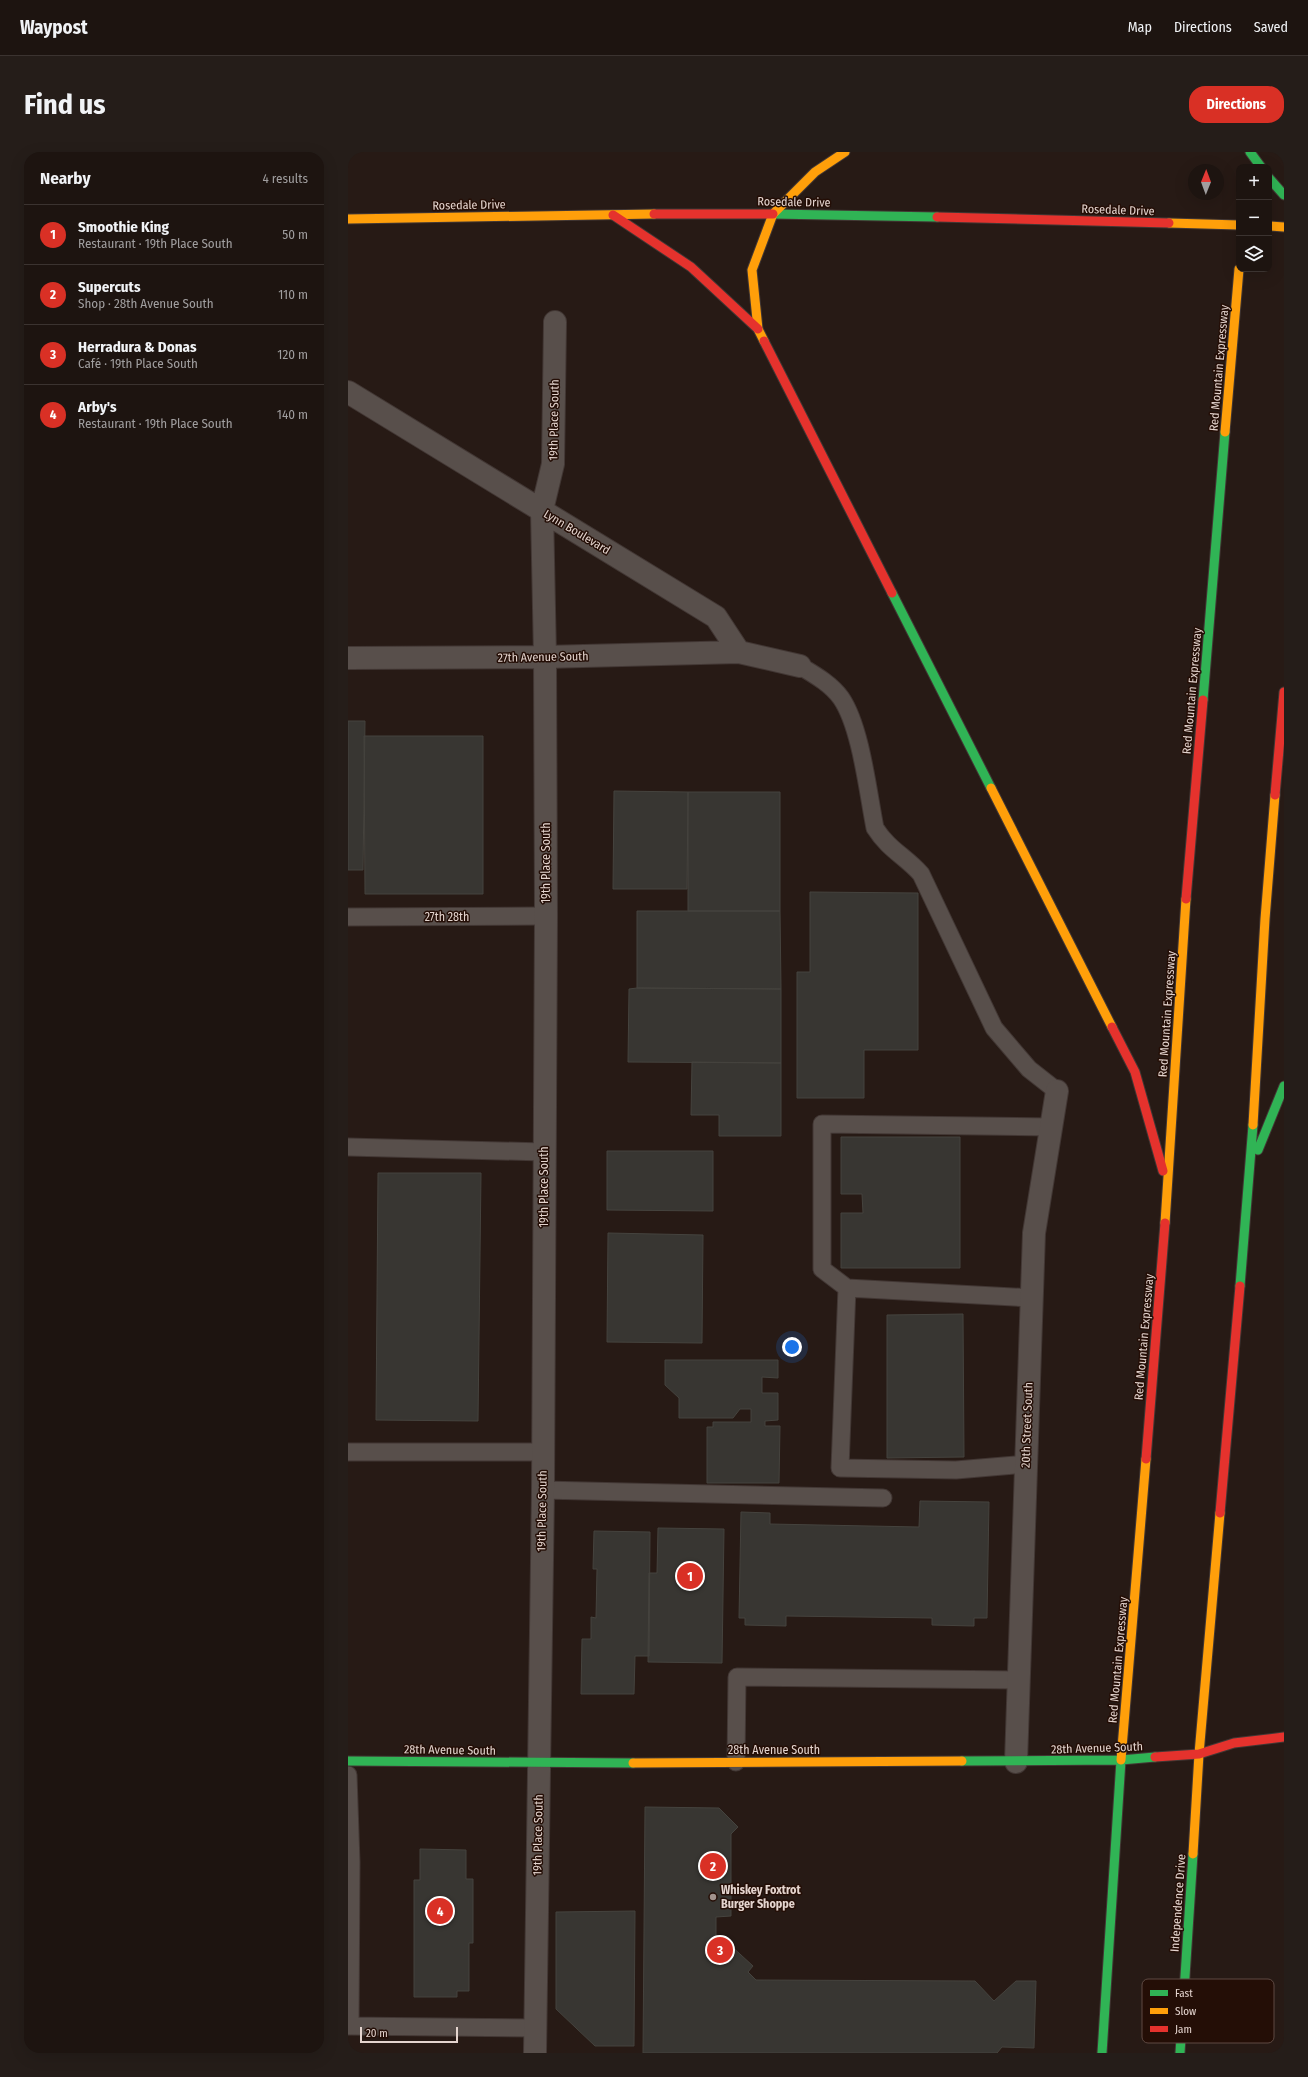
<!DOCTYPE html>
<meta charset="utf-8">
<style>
:root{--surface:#1d1410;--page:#251d19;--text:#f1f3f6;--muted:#a09e9f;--line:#3b3330;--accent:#d93025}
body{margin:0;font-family:"Fira Sans Condensed",sans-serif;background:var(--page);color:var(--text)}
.controls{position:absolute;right:12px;top:12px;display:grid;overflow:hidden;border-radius:8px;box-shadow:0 4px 16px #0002}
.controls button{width:36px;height:36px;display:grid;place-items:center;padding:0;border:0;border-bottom:1px solid var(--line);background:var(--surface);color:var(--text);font:20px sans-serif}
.compass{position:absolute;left:840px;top:12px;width:36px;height:36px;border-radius:50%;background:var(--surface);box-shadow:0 4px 16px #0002;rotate:1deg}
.scale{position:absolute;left:12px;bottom:10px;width:98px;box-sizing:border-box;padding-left:4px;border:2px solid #e4d4ce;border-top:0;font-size:11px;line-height:14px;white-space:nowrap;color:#e4d4ce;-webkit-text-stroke:3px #240e06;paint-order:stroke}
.you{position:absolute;left:444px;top:1195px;width:14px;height:14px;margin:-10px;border:3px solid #fff;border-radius:50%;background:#1a73e8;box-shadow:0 0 0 6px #1a73e833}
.badge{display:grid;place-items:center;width:26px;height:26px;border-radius:50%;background:var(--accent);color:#fff;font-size:13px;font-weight:700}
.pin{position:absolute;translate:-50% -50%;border:2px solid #fff;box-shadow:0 1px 4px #0006}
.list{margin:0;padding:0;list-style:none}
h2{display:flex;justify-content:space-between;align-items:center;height:52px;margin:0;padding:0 16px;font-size:17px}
h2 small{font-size:13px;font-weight:400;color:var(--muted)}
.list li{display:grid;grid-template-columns:26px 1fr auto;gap:12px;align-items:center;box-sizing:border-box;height:60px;padding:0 16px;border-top:1px solid var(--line)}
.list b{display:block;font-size:15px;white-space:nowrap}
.list p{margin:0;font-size:13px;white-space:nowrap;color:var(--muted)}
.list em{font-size:13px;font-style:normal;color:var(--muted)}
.icon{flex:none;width:22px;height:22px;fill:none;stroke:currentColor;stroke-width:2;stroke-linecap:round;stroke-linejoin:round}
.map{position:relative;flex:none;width:936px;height:1901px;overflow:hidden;border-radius:16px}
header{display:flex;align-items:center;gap:24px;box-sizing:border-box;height:56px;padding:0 20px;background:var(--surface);border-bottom:1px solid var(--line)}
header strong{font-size:19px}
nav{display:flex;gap:22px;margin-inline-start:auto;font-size:14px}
.intro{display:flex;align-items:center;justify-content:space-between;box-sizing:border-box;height:96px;padding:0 24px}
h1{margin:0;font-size:28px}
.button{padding:10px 18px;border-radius:16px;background:var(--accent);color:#fff;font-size:14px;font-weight:700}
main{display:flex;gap:24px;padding:0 24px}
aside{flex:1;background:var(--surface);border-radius:16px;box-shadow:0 4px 16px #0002}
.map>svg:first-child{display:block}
.building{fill:#383632;stroke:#45433e}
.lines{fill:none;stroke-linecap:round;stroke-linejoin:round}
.lane-casing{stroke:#423734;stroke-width:19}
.street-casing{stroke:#423734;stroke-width:24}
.fast-casing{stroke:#423734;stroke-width:11}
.slow-casing{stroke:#423734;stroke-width:11}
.jam-casing{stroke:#423734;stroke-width:11}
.lane{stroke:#584f4b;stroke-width:17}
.street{stroke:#584f4b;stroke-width:22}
.fast{stroke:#30b455;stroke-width:9}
.slow{stroke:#ff9f0a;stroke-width:9}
.jam{stroke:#e5322d;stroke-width:9}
.poi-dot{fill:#a2938d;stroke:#240e06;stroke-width:1.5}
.labels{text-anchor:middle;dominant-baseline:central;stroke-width:3;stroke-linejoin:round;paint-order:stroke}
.street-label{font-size:12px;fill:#e4d4ce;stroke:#240e06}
.poi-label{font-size:12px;font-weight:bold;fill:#e4d4ce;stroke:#240e06;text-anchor:start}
.key{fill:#240e06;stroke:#5e4942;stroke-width:1}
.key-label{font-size:11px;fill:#e4d4ce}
</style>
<header>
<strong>Waypost</strong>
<nav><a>Map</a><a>Directions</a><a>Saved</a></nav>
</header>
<div class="intro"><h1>Find us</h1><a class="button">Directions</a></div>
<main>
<aside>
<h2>Nearby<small>4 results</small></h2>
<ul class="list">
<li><span class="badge">1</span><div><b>Smoothie King</b><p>Restaurant · 19th Place South</p></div><em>50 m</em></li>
<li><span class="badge">2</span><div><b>Supercuts</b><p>Shop · 28th Avenue South</p></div><em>110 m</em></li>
<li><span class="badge">3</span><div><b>Herradura &amp; Donas</b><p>Café · 19th Place South</p></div><em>120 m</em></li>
<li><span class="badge">4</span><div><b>Arby's</b><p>Restaurant · 19th Place South</p></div><em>140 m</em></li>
</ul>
</aside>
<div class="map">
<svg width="936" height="1901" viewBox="0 0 936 1901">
<rect width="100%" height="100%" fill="#271a15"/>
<path class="building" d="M0,569H17L15,718H0Z
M16,584H135V742H17Z
M266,639L340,640L339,737H265Z
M340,640H432V759H340Z
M462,740L570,741V898H516V946H449V820H462Z
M289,759H432L433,837L289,836Z
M289,836L433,837V911L280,910L281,837Z
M344,910L433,911V984H371V963H343Z
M493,985H612V1116H493V1061H515L514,1042H493Z
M259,999H365V1059L259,1058Z
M30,1021H133L130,1269L28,1268Z
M260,1081L355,1083L354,1191L259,1190Z
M615,1162L616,1305L539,1306V1163Z
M317,1208H430V1226L414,1225V1241H430V1268L417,1269V1274H432L431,1331H359V1275H365V1270H403V1257H392L385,1266H331V1246L317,1233Z
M572,1349L641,1350L639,1466H626V1474L584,1473V1466L438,1464V1474L397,1473V1466H391L393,1360L422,1361V1372L571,1375Z
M310,1376L376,1377L374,1511L300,1510L301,1421H309Z
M246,1379L302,1380L301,1504H287L286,1542H233L234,1487H243V1465L248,1466L249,1417H245Z
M297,1655L371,1656L390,1675L383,1682V1764L368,1765V1789L376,1796L380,1791L405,1814L400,1820L408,1828L627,1829L646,1849L668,1829H688L686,1896L654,1895L649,1901H295Z
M72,1697L118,1698V1727H125V1791H121V1839H109V1845H66V1728H72Z
M287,1759L286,1894H247L208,1857V1760Z"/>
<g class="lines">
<g class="lane-casing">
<path id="lane" d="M452,514C467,523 483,532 493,546C513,575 520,641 527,676C541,698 557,704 573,722L646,876L681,917L709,939
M0,765L198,764
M0,995L196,1000
M499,1136L474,1117V972L703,975
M0,1300H194
M678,1312L608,1318L492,1316L499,1136L684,1146
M195,1338L535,1346
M388,1610L389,1525L670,1528
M0,1623L3,1710L2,1874
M0,1874L187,1876"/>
</g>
<g class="street-casing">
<path id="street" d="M0,240L368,465L391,500L452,514
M0,506L197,505L391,500
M668,1610L686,1081L709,939
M187,1901L195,1338L198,764L197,505L194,358L205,312L207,170"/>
</g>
<g class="fast-casing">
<path id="fast" d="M902,0L913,15
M921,26L936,43
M425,62L589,65
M544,441L643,636
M855,548L877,280
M910,998L936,934
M892,1134L905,973
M0,1609L285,1611
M614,1609L773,1608L807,1605
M754,1901L773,1608
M832,1901L845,1702"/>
</g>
<g class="slow-casing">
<path id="slow" d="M0,67L306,62
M821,71L891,73
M921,74L936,75
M416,189L410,177L404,118L425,62L467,20L497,0
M877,280L891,117
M643,636L764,875
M905,973L917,767L927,643
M817,1071L838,747
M851,1602L872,1361
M773,1608L798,1307
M285,1611L614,1609
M845,1702L851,1602"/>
</g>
<g class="jam-casing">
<path id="jam" d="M306,62H425
M265,63L343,115L410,177
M589,65L821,71
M416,189L544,441
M927,643L936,540
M838,747L855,548
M764,875L787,920L815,1019
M798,1307L817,1071
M872,1361L892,1134
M807,1605L851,1602L886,1591L936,1585"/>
</g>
<use href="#lane" class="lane"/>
<use href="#street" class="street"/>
<use href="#fast" class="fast"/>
<use href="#slow" class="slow"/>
<use href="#jam" class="jam"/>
</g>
<circle class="poi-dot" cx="365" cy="1745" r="4"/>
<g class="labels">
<g class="street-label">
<text transform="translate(446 50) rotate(1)">Rosedale Drive</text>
<text transform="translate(121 53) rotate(-1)">Rosedale Drive</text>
<text transform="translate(770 58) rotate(2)">Rosedale Drive</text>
<text transform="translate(871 216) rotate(-85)">Red Mountain Expressway</text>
<text transform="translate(206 268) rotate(-89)">19th Place South</text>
<text transform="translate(229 380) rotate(31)">Lynn Boulevard</text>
<text transform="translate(195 505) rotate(-1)">27th Avenue South</text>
<text transform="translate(844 539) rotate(-85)">Red Mountain Expressway</text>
<text transform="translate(198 711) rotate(-90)">19th Place South</text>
<text x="99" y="765">27th 28th</text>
<text transform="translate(819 862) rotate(-86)">Red Mountain Expressway</text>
<text transform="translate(196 1035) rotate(-90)">19th Place South</text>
<text transform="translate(796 1185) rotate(-85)">Red Mountain Expressway</text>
<text transform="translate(679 1273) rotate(-88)">20th Street South</text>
<text transform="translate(194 1359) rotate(-89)">19th Place South</text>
<text transform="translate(770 1508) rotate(-85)">Red Mountain Expressway</text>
<text transform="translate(749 1596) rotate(-2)">28th Avenue South</text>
<text transform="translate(102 1598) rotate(1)">28th Avenue South</text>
<text x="426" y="1598">28th Avenue South</text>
<text transform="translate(190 1683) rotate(-89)">19th Place South</text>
<text transform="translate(830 1751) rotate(-86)">Independence Drive</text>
</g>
<g class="poi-label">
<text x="373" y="1738">Whiskey Foxtrot<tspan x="373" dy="14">Burger Shoppe</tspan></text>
</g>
</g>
<rect x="794" y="1827" width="132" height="64" rx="6" class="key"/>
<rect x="802" y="1838" width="18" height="6" fill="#30b455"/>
<rect x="802" y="1856" width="18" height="6" fill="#ff9f0a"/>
<rect x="802" y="1874" width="18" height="6" fill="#e5322d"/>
<g class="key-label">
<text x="827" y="1845">Fast</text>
<text x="827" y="1863">Slow</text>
<text x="827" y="1881">Jam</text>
</g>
</svg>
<div class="controls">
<button>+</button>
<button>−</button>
<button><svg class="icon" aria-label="layers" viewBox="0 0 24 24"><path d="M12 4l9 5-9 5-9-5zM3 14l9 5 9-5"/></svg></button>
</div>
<svg class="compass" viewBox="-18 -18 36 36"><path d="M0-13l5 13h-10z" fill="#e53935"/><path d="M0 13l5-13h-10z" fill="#a09e9f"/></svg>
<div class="scale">20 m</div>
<div class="you"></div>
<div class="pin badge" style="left:342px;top:1424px">1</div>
<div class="pin badge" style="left:365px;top:1714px">2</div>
<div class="pin badge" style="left:372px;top:1798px">3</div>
<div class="pin badge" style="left:92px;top:1759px">4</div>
</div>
</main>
